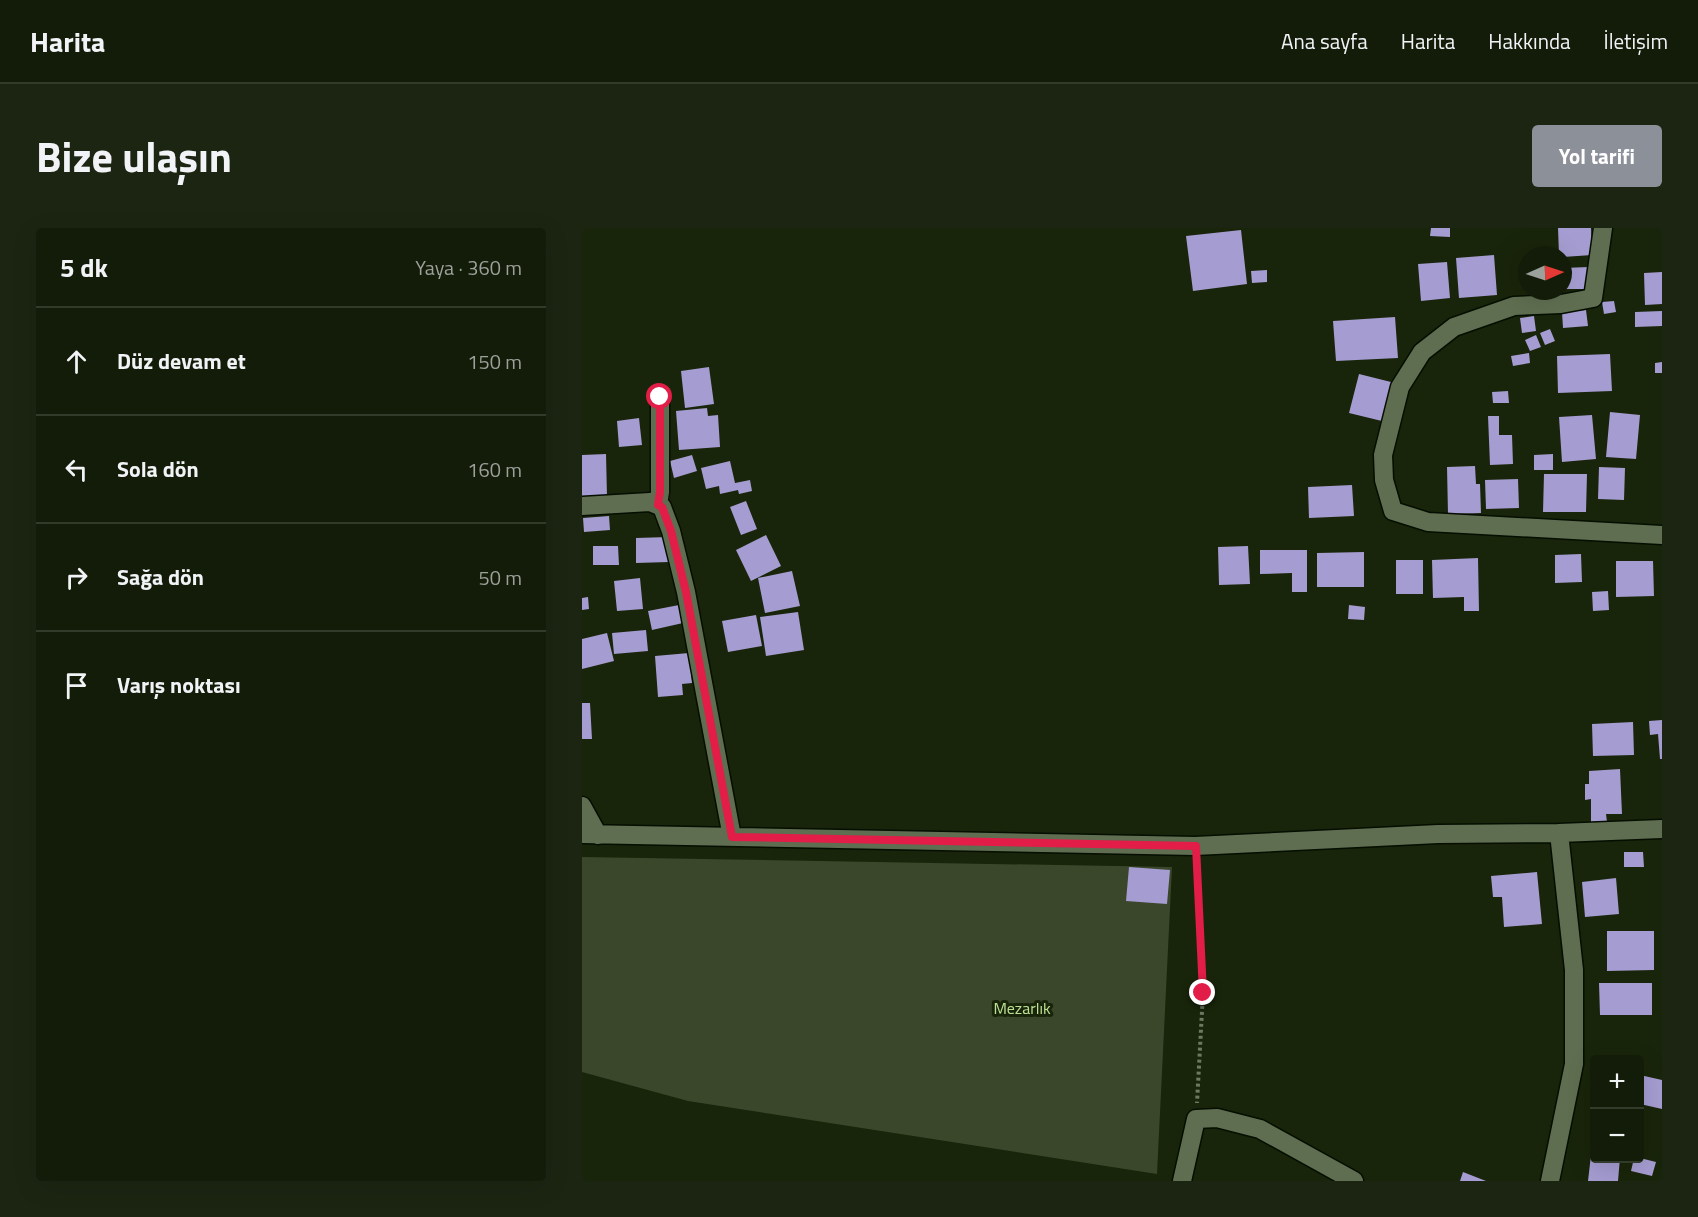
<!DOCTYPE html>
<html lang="tr">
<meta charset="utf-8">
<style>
:root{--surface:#131c08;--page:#1c2512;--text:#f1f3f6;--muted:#9da19c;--line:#323a29;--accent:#8c9099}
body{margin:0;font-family:"Titillium Web",sans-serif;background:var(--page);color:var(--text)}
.controls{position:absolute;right:18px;bottom:18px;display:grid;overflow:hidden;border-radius:6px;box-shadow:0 6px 24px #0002}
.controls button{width:54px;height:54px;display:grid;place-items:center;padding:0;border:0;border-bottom:2px solid var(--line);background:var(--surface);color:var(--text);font:30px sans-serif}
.compass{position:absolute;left:936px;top:18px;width:54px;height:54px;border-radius:50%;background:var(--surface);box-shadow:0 6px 24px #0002;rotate:87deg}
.stop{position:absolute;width:18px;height:18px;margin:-14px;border:4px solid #e11d48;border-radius:50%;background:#fff}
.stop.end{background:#e11d48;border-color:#fff;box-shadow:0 2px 6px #0008}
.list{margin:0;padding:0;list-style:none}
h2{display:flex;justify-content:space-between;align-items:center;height:78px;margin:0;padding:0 24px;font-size:26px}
h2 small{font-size:20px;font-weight:400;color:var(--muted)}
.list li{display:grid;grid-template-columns:39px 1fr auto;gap:18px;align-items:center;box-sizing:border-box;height:108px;padding:0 24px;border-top:2px solid var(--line)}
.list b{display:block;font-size:22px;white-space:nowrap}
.list em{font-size:20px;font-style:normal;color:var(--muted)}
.icon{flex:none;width:33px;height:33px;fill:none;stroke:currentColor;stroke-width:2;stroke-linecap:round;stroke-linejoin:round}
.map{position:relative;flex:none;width:1080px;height:953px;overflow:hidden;border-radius:6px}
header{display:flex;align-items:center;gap:36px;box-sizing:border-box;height:84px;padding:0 30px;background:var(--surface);border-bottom:2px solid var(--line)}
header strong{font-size:28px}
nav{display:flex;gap:33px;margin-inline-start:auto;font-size:21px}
.intro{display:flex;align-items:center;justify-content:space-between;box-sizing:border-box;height:144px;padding:0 36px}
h1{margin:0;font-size:42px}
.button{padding:15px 27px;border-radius:6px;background:var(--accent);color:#fff;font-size:21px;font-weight:700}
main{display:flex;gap:36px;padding:0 36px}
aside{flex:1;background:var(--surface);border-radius:6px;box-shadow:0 6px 24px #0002}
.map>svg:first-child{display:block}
.green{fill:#3a472b}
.building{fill:#a59cd1}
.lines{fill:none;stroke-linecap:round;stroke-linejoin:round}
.street-casing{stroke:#050e00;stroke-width:21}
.path{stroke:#6e7962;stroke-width:4;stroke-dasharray:3 3;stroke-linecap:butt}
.street{stroke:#5f6e50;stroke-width:18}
.route{stroke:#e11d48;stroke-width:8}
.labels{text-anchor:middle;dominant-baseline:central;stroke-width:6;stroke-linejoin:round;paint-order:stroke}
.park-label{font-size:16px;fill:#bce094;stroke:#19250a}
</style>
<header>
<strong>Harita</strong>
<nav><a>Ana sayfa</a><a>Harita</a><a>Hakkında</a><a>İletişim</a></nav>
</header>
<div class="intro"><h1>Bize ulaşın</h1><a class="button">Yol tarifi</a></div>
<main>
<aside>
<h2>5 dk<small>Yaya · 360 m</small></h2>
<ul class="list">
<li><svg class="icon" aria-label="ahead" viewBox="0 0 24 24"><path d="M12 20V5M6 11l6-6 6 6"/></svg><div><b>Düz devam et</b></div><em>150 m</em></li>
<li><svg class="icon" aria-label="left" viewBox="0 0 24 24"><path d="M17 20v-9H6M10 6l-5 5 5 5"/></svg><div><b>Sola dön</b></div><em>160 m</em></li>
<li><svg class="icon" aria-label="right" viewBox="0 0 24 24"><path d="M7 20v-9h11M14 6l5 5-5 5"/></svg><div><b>Sağa dön</b></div><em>50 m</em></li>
<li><svg class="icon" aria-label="arrive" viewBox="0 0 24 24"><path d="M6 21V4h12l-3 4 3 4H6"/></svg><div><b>Varış noktası</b></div></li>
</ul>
</aside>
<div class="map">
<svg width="1080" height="953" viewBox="0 0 1080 953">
<rect width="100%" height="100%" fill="#19250a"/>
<path class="green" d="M0,629L590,639L575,946L106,873L0,844Z"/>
<path class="building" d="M849,0H868V9L848,8Z
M976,0H1009L1010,27L981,29V27H977Z
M659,2L665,56L611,63L604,8Z
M912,27L915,67L877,70L874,30Z
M865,34L868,70L839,73L836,36Z
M1007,39V61H981V40Z
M685,42V54L670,55L669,43Z
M1080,44V76L1063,77L1062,45Z
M1032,73L1034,84L1022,86L1020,74Z
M1004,82L1006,98L981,100L980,84Z
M1080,83V98L1053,99V84Z
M952,88L954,103L940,105L938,90Z
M813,89L816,130L754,133L751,93Z
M968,101L973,113L963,117L958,105Z
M954,107L959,119L948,123L943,112Z
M947,125L948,135L931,138L929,128Z
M1028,126L1030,163L976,165L975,128Z
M1080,134V145H1073V135Z
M127,139L132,176L103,180L99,143Z
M777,146L813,155L804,194L767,185Z
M926,163L927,175H911L910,164Z
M125,180L126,188L136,187L138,219L97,222L94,183Z
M1028,184L1058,187L1054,231L1024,229Z
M1010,187L1014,231L980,234L977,189Z
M906,188H917V207H930L931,236L908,237Z
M57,190L60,217L37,219L35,193Z
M24,226L25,269H0V227Z
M971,226V242H952V227Z
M110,227L115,243L92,250L88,233Z
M148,233L153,255L168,252L170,263L157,266L156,262L138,266L137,258L124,261L119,240Z
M893,238L894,256H898L899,285L866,286L865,239Z
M1017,239L1043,240L1042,272L1016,271Z
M962,246H1005L1004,284H961Z
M936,251L937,280L904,281L903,252Z
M770,257L772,288L727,290L726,259Z
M164,273L175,301L159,307L148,279Z
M27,288L28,302L2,304L1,290Z
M184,307L199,338L169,353L154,322Z
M86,309L87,334L54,335V310Z
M11,318H36L37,337H11Z
M666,318L668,356L637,357L636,319Z
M678,322H725V364H710V345L678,346Z
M782,324V359H735V325Z
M999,326L1000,354L973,355V327Z
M896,330L897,383H882V369L851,370L850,332Z
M814,332H841V366H814Z
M1034,333H1071L1072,368L1034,369Z
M210,343L218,378L183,385L176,350Z
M58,350L61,381L35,383L32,353Z
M1026,363L1027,382L1011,383L1010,364Z
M6,369L7,381L0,382V370Z
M97,377L101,395L70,402L66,383Z
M767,377L783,379L782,392L766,391Z
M216,384L222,422L184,428L178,389Z
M174,387L180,418L146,424L140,393Z
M64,402L66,423L32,426L30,405Z
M25,405L32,433L0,441V411Z
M107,425L110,455L100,456L101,467L76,469L73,428Z
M0,475H8L10,511H0Z
M1080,492V531H1078L1076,506L1068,507L1067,493Z
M1051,494L1052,527L1011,528L1010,496Z
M1038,541L1040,586H1024L1025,594L1009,595V571L1003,572V556H1007V543Z
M1042,624H1061L1062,639H1042Z
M547,639L588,642L585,676L544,673Z
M955,644L960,696L922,699L920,669H911L909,648Z
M1034,650L1037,686L1003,689L1000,654Z
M1025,703H1072V742L1025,743Z
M1017,755H1070V787H1018Z
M1058,847L1080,852V881L1058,876Z
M1009,927H1012V930H1038L1036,953H1006Z
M1052,930H1058L1074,934L1070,948L1049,943Z
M881,944L904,953H878Z"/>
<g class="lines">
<g class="street-casing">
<path id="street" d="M1021,0L1011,70L979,76L932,78L872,99L840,124L818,159L801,227L802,252L811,283L846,294L1080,307
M76,277L78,264V169
M0,278L68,274L80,279L89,303L104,364L150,609
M0,578L16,607
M0,606L613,618L856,606L977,605L1080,601
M600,953L614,891L635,890L678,901L772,953
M968,953L992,836V742L977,605"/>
</g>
<path class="path" d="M614,634L621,765L615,875"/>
<use href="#street" class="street"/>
</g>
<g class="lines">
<path class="route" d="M78,169V264L76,277L80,279L89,303L104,364L150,609L614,618L621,765"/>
</g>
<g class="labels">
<g class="park-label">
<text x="440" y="780">Mezarlık</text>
</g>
</g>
</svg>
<div class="controls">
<button>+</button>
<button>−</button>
</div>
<svg class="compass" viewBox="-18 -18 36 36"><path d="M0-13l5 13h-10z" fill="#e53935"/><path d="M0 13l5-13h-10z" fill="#9da19c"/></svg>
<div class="stop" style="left:78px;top:169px"></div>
<div class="stop end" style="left:621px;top:765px"></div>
</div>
</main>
